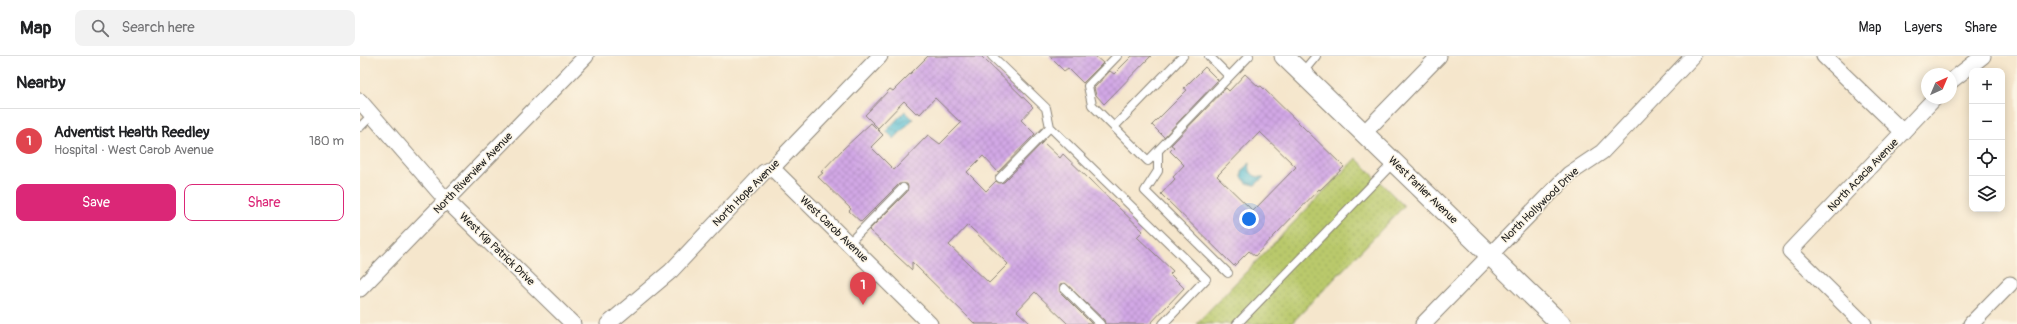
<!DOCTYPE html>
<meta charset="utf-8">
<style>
:root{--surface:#fff;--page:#f2f2f2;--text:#202124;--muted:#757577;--line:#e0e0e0;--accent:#db2777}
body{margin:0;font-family:Pangolin,sans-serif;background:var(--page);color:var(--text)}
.controls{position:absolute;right:12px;top:12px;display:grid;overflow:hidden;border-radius:8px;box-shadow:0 2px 10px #0003}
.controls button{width:36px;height:36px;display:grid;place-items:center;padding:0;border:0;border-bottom:1px solid var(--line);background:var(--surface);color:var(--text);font:20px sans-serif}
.compass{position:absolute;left:1561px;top:12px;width:36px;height:36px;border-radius:50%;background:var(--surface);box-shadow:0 2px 10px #0003;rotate:44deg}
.you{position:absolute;left:889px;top:163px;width:14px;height:14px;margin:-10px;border:3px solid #fff;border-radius:50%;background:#1a73e8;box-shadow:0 0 0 6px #1a73e833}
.badge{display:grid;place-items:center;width:26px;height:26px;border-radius:50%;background:var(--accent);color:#fff;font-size:13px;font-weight:700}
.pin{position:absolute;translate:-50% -33px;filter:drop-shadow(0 1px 2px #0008)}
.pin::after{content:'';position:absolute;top:21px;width:14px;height:12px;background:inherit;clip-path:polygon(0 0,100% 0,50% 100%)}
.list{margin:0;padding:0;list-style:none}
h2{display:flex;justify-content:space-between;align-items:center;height:52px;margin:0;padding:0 16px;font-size:17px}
h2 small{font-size:13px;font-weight:400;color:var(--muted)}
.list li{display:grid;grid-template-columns:26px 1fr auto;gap:12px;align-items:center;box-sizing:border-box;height:64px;padding:0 16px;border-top:1px solid var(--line)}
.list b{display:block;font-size:15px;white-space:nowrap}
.list p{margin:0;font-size:13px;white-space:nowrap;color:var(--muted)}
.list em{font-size:13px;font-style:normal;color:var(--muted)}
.actions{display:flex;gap:8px;padding:12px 16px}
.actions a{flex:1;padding:9px 0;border:1px solid var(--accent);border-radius:8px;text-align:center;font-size:14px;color:var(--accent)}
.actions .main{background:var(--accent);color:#fff}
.icon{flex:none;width:22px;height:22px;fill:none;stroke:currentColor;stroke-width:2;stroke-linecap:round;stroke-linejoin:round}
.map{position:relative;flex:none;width:1657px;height:268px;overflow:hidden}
header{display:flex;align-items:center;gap:24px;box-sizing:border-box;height:56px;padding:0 20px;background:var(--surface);border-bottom:1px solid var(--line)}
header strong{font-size:19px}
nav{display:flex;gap:22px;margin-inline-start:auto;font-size:14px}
.search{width:280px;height:36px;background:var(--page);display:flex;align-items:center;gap:10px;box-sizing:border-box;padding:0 14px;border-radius:8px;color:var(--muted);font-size:15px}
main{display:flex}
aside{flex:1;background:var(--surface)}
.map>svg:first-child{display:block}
.park{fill:url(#park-dots);stroke:#6a7244}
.water{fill:url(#water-waves);stroke:#386c77}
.building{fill:url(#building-cross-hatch);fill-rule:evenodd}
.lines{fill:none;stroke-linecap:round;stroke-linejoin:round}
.service-casing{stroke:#888174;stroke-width:10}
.minor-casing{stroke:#888174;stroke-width:17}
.tertiary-casing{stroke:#888174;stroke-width:21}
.service{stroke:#fff;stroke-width:8}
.minor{stroke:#fff;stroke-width:15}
.tertiary{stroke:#fff;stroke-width:19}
.labels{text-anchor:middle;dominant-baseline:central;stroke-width:3;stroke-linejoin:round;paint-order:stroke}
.street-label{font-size:11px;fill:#1c1c1c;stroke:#fcf5e5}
</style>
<header>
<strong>Map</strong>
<div class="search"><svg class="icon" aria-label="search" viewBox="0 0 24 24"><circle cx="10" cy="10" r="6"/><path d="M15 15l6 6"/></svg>Search here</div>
<nav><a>Map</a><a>Layers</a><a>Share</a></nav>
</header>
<main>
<aside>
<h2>Nearby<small></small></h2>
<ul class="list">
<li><span class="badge" style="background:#e0444e">1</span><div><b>Adventist Health Reedley</b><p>Hospital · West Carob Avenue</p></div><em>180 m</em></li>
</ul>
<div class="actions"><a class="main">Save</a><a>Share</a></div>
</aside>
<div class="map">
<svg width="1657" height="268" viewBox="0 0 1657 268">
<defs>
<pattern id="park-dots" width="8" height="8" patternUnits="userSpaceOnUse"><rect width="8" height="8" fill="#b9c96c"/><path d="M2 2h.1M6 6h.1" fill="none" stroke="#9eac5d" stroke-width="1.8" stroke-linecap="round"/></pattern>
<pattern id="water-waves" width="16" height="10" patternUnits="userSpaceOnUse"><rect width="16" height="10" fill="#54bcd2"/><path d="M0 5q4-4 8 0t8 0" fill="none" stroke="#4598aa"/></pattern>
<pattern id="building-cross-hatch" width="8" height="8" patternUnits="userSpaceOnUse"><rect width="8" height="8" fill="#d1a7e5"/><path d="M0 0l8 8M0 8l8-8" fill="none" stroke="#b38fc4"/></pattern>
</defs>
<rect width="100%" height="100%" fill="#fcf5e5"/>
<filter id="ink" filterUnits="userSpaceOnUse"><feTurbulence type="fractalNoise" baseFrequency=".025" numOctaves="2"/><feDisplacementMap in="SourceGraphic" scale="8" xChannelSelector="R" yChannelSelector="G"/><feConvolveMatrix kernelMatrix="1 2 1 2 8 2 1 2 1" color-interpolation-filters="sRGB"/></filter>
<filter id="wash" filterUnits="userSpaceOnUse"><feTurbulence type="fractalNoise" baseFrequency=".012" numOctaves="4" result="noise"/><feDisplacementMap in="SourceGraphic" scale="16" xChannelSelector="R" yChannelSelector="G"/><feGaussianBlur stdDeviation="0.9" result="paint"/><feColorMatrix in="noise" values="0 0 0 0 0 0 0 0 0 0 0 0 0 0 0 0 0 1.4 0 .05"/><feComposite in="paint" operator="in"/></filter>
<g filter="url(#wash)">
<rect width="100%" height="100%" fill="#f5e6cc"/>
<path class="park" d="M996,102L1044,150L931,268H836Z"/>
<path class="water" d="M545,55L553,63L534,83L526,75Z
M890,107C888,117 894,122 904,121L895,129L887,127L882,121V114Z"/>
<g id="blocks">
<path class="building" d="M568,0H621L673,51L661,64L675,78L638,116L623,100L607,116L626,135L636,125L639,127L644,126L683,86L700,102L703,98L783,175L777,181L813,215L810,218L824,232L790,268H745L744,264L705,227L700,228V236L732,268H708L675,236L657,255L671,268H615L552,206V214L509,174L547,136L548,131L547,128H539L501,166L489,155L491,153L458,121L463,117L461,116L483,93L511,67L523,79L511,91L534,114L568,79L580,88L601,67L575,42L560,58L558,56L556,57L544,45L518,72L505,59L530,33L533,35ZM608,169L648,208L629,227L589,189Z
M689,0H735L743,7L723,27L708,12L704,15Z
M772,0H791L744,48L736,39L734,32L750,15L754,18Z
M845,11L858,24L804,81L792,69L827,34L824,32Z
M885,18L899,31L901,30L984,111L960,134L959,133L895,200L889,195L874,210L801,138L815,123L813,121L824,109L810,95L814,91L811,89L866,32L869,35ZM900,76L936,111L893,155L857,120Z"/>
</g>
</g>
<g filter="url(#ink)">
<use href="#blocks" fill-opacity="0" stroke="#888174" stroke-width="1"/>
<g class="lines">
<g class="service-casing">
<path id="service" d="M632,0L686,52L690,71L846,223L803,268
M823,0L754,71L788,105L889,0
M849,0L869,20
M942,17L956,0
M0,71L13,58
M754,71L732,49L728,30L757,0
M798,95V115L785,135L868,217
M640,122L690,71
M488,188L543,132
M704,232L740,268
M877,268L1034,106"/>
</g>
<g class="minor-casing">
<path id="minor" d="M1464,0L1543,76
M1591,25L1623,0
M0,45L86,144L213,268
M1004,77L1079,0
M412,112L570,268
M0,233L226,0
M248,268L311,215L404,116L412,112L520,0
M1063,268L1209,118L1242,96L1333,0
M1504,268L1430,195L1575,42
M1611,268L1650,228"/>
</g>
<g class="tertiary-casing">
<path id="tertiary" d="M924,0L1201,268"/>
</g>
<use href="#service" class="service"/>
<use href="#minor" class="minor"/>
<use href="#tertiary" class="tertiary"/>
</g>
</g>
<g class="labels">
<g class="street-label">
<text transform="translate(113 117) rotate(-46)">North Riverview Avenue</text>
<text transform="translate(1503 119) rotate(-46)">North Acacia Avenue</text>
<text transform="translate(1063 134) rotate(44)">West Parlier Avenue</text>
<text transform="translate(386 137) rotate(-45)">North Hope Avenue</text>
<text transform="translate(1180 149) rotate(-44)">North Hollywood Drive</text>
<text transform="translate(474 173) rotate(44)">West Carob Avenue</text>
<text transform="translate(137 193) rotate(44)">West Kip Patrick Drive</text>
</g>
</g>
</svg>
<div class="controls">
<button>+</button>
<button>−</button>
<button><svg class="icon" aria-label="locate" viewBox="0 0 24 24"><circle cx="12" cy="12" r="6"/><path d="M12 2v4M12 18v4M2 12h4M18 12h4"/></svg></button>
<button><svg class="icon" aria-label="layers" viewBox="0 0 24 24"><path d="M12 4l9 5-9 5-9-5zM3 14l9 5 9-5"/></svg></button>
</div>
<svg class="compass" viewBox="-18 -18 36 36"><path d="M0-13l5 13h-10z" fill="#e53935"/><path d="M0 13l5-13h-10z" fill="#757577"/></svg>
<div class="you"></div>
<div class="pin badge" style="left:503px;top:249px;background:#e0444e">1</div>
</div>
</main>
